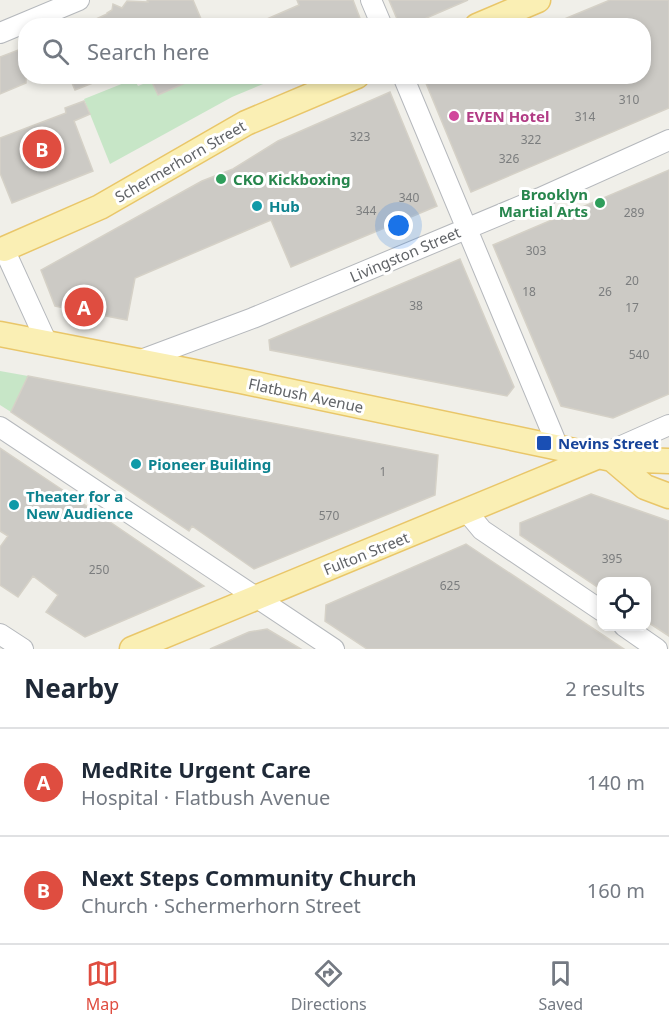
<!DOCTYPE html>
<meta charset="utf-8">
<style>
:root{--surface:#fff;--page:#f6f6f7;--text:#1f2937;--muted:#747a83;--line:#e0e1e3;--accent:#df4d40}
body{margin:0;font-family:"Noto Sans",sans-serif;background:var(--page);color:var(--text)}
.controls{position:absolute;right:18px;bottom:18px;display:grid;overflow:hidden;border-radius:12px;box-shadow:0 3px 9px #0003}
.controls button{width:54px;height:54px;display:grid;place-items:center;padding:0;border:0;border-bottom:2px solid var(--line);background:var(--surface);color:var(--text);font:30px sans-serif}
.you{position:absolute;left:399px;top:226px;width:21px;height:21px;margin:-15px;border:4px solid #fff;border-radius:50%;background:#1a73e8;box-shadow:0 0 0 9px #1a73e833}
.badge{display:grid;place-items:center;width:39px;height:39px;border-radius:50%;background:var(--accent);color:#fff;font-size:20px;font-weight:700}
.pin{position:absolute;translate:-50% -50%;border:3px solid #fff;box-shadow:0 2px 6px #0006}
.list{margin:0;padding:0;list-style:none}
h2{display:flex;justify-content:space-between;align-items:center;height:78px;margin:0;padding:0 24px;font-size:26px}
h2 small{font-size:20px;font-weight:400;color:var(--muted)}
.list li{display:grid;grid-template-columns:39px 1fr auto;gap:18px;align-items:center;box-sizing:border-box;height:108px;padding:0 24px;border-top:2px solid var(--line)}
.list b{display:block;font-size:22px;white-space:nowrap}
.list p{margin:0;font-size:20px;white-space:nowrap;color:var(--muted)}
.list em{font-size:20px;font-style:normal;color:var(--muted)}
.icon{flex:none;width:33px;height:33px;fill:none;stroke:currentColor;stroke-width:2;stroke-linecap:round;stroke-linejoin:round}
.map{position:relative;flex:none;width:669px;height:649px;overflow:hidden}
.search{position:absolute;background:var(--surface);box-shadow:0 3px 9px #0003;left:18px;right:18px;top:18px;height:66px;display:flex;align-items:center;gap:15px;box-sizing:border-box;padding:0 21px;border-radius:24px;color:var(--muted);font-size:22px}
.sheet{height:294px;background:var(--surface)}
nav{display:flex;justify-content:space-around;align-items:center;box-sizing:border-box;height:84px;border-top:2px solid var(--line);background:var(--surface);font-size:16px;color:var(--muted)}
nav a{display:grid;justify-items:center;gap:3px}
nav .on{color:var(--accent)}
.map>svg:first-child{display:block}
.green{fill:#c7e6c7}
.building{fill:#cccac5;stroke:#d5d1c7;stroke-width:1.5}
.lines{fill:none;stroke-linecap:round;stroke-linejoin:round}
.minor-casing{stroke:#b5b8bc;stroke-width:22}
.major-casing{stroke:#e9c669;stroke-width:27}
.minor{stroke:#fff;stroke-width:20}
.major{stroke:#faefb4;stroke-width:24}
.hotel-dot{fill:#d1479c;stroke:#fff;stroke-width:2}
.leisure-dot{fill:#2e9e5b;stroke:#fff;stroke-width:2}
.culture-dot{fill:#0f9aa8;stroke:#fff;stroke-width:2}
.transit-dot{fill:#1a4fb4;stroke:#fff;stroke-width:2}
.labels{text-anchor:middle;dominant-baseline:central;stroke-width:6;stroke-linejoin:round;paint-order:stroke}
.number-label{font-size:12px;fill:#7b7d7e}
.hotel-label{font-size:15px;font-weight:bold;fill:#b23c85;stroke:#fff;text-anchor:start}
.street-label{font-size:15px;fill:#606367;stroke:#fff}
.leisure-label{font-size:15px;font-weight:bold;fill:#27864d;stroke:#fff;text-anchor:start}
.culture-label{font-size:15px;font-weight:bold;fill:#0d838f;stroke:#fff;text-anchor:start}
.transit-label{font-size:15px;font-weight:bold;fill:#164399;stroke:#fff;text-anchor:start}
</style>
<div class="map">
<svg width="669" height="649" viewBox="0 0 669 649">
<rect width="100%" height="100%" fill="#f0efe9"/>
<path class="green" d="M160,77H280L232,97L110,164L84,99L134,79L138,86Z
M0,371L28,376L11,412L0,405Z"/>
<path class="building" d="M147,0H193L204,26H81L107,14V13L112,10L113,4L122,8L127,1L148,2Z
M297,0H353L363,26H251L299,5Z
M389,0H468L408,26H400Z
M610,0H669V108L471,192L423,76H644V26L550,25Z
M26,47V83L0,94V57Z
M69,76H108V77L75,90Z
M161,76H201L158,95L151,80Z
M390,92L437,206L291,267L271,220L135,278L127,320L55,306L41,270L202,181L233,169L278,141Z
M84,101L90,114L74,121L93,171L12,203L0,173V138L66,113L65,108Z
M669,170V394L613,418L561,406L493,245Z
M460,259L514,387L507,396L270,350L269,340Z
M28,376L438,455L435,495L254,569L192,526L189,531L11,412Z
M0,448L82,503L204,586L85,637L46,612L58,595L33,576L18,597L0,585V547L8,536L0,531Z
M591,494L669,521V636L646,621V582H602V590L520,535V523Z
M466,544L499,566L624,649H367L325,621L326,605Z
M267,629L301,649H210L249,632Z"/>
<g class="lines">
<g class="minor-casing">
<path id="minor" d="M371,0L382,26
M0,33L79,0
M403,76L558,447
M0,248L4,249L47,343
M138,361L253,318L540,198L669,140
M0,427L334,649
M599,456L669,425
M467,512L482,530L602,611
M624,626L657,649
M0,634L23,649"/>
</g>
<g class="major-casing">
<path id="major" d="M477,26L538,0
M4,249L100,207L246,123L357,76
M0,334L241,381L612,459L669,461
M612,459L645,487L669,496
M132,649L599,456"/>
</g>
<use href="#minor" class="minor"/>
<use href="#major" class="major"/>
</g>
<circle class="hotel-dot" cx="454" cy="116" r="6"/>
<g class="leisure-dot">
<circle cx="221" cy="179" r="6"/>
<circle cx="600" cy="203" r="6"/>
</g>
<g class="culture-dot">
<circle cx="257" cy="206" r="6"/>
<circle cx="136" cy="464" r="6"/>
<circle cx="14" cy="505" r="6"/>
</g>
<rect class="transit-dot" x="536" y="435" width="16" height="16" rx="3"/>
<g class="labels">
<g class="number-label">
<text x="629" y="99">310</text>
<text x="585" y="116">314</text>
<text x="360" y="136">323</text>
<text x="531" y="139">322</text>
<text x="509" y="158">326</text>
<text x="409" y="197">340</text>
<text x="366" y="210">344</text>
<text x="634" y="212">289</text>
<text x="536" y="250">303</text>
<text x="632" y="280">20</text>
<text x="529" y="291">18</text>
<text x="605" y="291">26</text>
<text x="416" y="305">38</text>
<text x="632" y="307">17</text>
<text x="639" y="354">540</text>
<text x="383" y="471">1</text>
<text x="329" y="515">570</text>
<text x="612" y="558">395</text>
<text x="99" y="569">250</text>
<text x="450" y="585">625</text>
</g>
<g class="hotel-label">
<text x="466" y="116">EVEN Hotel</text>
</g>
<g class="street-label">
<text transform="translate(180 161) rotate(-30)">Schermerhorn Street</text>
<text transform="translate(405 254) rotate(-23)">Livingston Street</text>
<text transform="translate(306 395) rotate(12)">Flatbush Avenue</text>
<text transform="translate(366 553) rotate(-22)">Fulton Street</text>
</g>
<g class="leisure-label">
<text x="233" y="179">CKO Kickboxing</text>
<text x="588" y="194" text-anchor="end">Brooklyn<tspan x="588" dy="17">Martial Arts</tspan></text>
</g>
<g class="culture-label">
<text x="269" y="206">Hub</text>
<text x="148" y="464">Pioneer Building</text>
<text x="26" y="496">Theater for a<tspan x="26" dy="17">New Audience</tspan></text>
</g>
<g class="transit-label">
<text x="558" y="443">Nevins Street</text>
</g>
</g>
</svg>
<div class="controls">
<button><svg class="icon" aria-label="locate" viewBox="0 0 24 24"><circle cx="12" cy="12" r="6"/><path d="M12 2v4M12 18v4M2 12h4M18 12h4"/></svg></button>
</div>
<div class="you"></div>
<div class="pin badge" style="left:84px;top:307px">A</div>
<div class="pin badge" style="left:42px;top:149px">B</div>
<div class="search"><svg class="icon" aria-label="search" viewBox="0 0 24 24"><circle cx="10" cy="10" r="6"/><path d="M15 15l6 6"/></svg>Search here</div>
</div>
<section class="sheet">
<h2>Nearby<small>2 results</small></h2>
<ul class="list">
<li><span class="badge">A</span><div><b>MedRite Urgent Care</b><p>Hospital · Flatbush Avenue</p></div><em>140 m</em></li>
<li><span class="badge">B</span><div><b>Next Steps Community Church</b><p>Church · Schermerhorn Street</p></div><em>160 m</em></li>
</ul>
</section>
<nav>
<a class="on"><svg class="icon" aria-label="map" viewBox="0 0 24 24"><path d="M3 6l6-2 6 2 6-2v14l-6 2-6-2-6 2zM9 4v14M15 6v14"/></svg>Map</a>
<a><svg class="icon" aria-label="directions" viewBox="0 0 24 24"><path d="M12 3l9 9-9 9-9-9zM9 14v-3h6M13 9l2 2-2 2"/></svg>Directions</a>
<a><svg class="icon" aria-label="saved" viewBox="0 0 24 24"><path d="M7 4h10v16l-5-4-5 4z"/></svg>Saved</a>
</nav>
